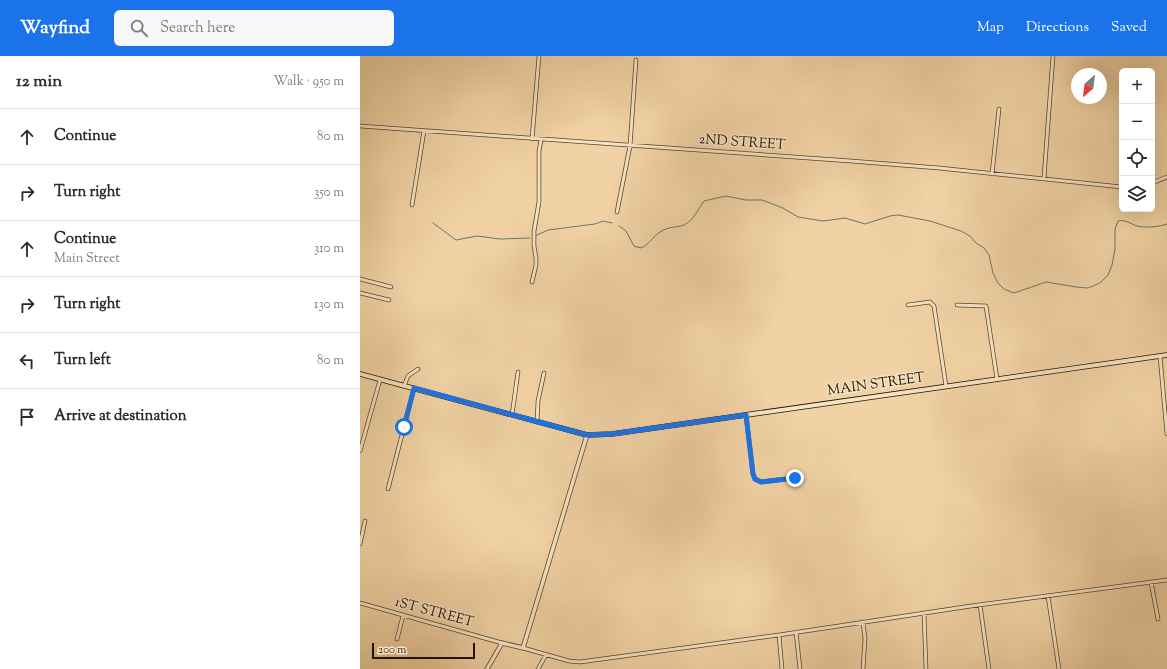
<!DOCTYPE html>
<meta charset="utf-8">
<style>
:root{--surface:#fff;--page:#f7f7f7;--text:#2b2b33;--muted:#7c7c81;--line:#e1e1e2;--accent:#1a73e8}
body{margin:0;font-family:"Sorts Mill Goudy",serif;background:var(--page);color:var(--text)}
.controls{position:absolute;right:12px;top:12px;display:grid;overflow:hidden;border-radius:6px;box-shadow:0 4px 16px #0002}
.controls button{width:36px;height:36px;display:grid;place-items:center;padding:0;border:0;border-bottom:1px solid var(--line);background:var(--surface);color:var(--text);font:20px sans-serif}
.compass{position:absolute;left:711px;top:12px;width:36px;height:36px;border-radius:50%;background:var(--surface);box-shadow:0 4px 16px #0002;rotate:208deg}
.scale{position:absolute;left:12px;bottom:10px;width:103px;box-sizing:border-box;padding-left:4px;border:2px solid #231401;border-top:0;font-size:11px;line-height:14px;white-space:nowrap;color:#231401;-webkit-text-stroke:3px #f6e2c4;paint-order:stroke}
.stop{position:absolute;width:12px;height:12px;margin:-9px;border:3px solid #1a73e8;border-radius:50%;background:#fff}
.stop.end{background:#1a73e8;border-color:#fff;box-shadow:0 1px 4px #0008}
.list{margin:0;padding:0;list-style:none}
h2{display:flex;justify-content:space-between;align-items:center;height:52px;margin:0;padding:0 16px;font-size:17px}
h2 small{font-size:13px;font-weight:400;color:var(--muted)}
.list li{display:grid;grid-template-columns:26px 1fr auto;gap:12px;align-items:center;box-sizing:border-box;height:56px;padding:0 16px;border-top:1px solid var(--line)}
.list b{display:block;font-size:15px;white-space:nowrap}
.list p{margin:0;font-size:13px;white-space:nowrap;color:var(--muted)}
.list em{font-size:13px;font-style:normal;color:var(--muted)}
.icon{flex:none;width:22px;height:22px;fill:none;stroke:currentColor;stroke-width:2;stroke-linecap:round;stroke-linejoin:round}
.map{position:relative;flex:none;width:807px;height:613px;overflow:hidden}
header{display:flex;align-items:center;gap:24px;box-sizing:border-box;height:56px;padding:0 20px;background:var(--accent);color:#fff}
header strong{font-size:19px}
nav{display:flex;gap:22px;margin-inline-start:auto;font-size:14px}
.search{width:280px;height:36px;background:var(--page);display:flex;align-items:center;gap:10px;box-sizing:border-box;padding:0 14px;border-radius:6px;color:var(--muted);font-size:15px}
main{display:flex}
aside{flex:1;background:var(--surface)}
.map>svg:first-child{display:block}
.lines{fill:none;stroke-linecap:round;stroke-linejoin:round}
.stream{stroke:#6b7666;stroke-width:1}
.minor-casing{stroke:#56442a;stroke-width:4.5}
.tertiary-casing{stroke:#56442a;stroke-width:5}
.secondary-casing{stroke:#231401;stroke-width:5.5}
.minor{stroke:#f6e2c4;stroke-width:3}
.tertiary{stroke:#f6e2c4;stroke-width:3.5}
.secondary{stroke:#f6e2c4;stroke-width:4}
.route{stroke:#1a73e8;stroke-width:5}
.labels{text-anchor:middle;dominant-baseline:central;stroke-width:3;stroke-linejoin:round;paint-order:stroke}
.street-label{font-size:14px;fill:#231401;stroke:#f6e2c4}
</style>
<header>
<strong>Wayfind</strong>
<div class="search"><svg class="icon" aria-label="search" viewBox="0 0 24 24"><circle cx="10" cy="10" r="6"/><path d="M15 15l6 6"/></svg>Search here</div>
<nav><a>Map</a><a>Directions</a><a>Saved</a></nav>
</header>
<main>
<aside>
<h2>12 min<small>Walk · 950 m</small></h2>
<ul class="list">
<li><svg class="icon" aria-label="ahead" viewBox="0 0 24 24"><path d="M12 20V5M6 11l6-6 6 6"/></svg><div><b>Continue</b></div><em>80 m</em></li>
<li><svg class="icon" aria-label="right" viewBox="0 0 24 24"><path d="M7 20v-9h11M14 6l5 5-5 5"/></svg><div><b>Turn right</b></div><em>350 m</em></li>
<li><svg class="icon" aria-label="ahead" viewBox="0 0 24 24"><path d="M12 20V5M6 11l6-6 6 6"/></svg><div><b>Continue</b><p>Main Street</p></div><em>310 m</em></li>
<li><svg class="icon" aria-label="right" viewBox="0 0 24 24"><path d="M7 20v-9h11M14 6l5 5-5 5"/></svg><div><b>Turn right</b></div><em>130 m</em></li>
<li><svg class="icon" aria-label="left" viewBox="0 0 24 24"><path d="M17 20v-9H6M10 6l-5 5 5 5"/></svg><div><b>Turn left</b></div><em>80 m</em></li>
<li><svg class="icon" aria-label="arrive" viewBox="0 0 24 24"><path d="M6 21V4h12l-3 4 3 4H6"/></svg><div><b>Arrive at destination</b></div></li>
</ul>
</aside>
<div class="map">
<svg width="807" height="613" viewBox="0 0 807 613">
<rect width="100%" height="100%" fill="#f1d2a4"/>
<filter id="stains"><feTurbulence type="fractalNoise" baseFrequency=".005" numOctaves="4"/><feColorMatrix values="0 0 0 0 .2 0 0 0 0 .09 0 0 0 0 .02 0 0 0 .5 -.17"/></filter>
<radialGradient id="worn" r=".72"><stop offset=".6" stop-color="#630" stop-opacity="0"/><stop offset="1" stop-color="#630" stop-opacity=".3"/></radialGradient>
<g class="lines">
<path class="stream" d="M73,167L96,184L117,180L140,183L170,182
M259,170L266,175L274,190L281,192C289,189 293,180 300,176C309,170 316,172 324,169C334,164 338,153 344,145L366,140L386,144H402L423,152L438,161L463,165L485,162L505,168L530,160L538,159L570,165L601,175L610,180L616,187L624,192L629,199L633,217L638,227L644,233L654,237L686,226L716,231L728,232L740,227L748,219L752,209L755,193V173L758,165C765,163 771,168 777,170C784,172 800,171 807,168
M175,180L188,174L235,168L243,165L252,167"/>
<g class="minor-casing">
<path id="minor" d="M0,70L491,105L579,112L762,131
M172,83L179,0
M632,118L639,53
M684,122L693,0
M792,127L807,121
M52,149L64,75
M257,156L270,90L276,4
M0,223L31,231
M172,226L176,209V202L174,190V175L179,146V95L181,84
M0,237L29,244
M548,249L570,246L574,250L586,330
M597,249L626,250L637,323
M800,300L807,378
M44,330L48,320L58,313
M152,359L158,316
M386,359L393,418L395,423L401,426L435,422
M177,366L178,345L184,317
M0,395L20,324
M28,433L54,332
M0,488L5,465
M791,526L798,563
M688,540L699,613
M0,547L142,587
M620,549L629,613
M564,557L566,613
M503,566L505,583L503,613
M436,576L440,613
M419,579L422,613
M37,583L43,560
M163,592L209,605L220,606L419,579L611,550L807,524
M178,613L186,599"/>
</g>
<g class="tertiary-casing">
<path id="tertiary" d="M127,613L142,587L163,592L227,379"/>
</g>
<g class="secondary-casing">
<path id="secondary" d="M0,318L227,379L252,378L807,299"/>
</g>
<use href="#minor" class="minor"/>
<use href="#tertiary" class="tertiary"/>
<use href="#secondary" class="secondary"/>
</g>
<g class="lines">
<path class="route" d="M44,371L54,332L227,379L252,378L386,359L393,418L395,423L401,426L435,422"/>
</g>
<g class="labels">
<g class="street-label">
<text transform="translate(382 87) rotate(4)">2ND STREET</text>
<text transform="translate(516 329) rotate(-8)">MAIN STREET</text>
<text transform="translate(74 557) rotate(15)">1ST STREET</text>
</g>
</g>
<rect width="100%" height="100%" filter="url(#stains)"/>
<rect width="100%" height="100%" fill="url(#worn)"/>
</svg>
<div class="controls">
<button>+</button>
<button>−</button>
<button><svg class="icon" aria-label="locate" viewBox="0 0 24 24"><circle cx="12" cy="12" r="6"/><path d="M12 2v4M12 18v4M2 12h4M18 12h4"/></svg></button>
<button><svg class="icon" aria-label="layers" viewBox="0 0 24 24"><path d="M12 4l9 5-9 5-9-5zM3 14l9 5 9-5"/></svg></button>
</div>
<svg class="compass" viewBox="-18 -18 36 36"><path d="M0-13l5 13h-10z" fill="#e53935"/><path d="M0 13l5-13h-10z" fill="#7c7c81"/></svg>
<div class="scale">200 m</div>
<div class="stop" style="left:44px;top:371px"></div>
<div class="stop end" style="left:435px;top:422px"></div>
</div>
</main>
